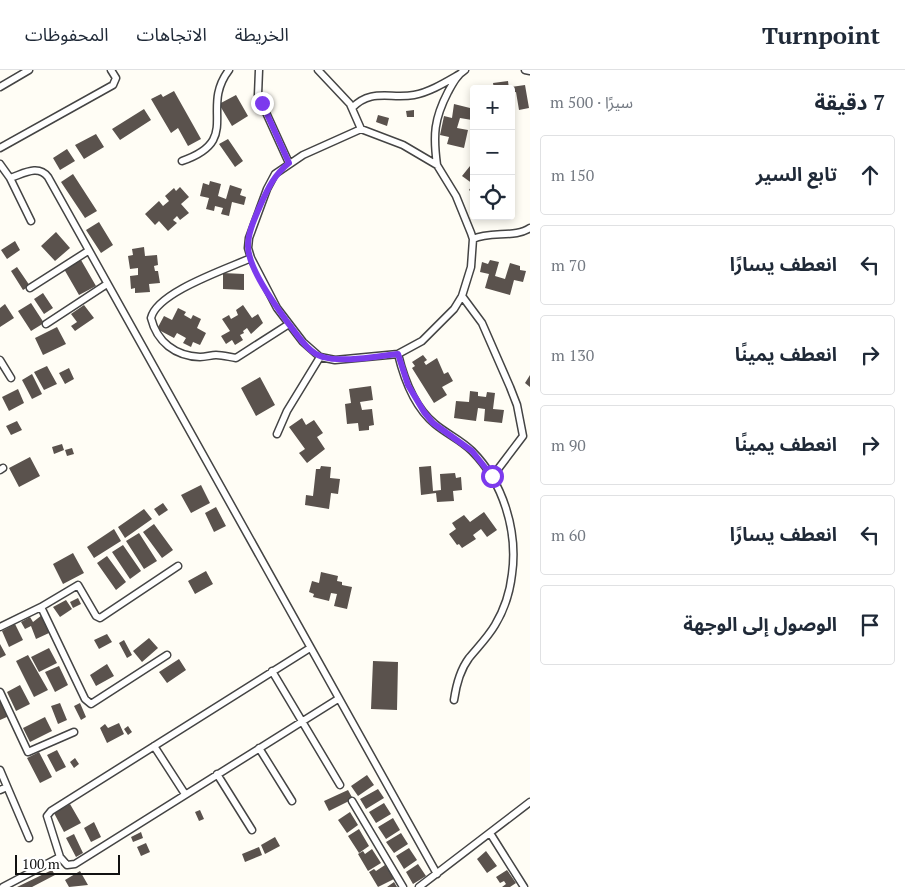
<!DOCTYPE html>
<html lang="ar">
<meta charset="utf-8">
<style>
:root{--surface:#fff;--page:#f6f6f7;--text:#1f2937;--muted:#747a83;--line:#e0e1e3}
body{margin:0;font-family:"PT Serif","Noto Sans Arabic",serif;background:var(--page);color:var(--text);direction:rtl}
.controls{position:absolute;right:15px;top:15px;display:grid;overflow:hidden;border-radius:5px;box-shadow:0 2px 8px #0003}
.controls button{width:45px;height:45px;display:grid;place-items:center;padding:0;border:0;border-bottom:1px solid var(--line);background:var(--surface);color:var(--text);font:25px sans-serif}
.scale{position:absolute;left:15px;bottom:12px;width:105px;box-sizing:border-box;padding-left:5px;border:2px solid #111;border-top:0;font-size:14px;line-height:18px;white-space:nowrap;color:#111;-webkit-text-stroke:4px #fff;paint-order:stroke}
.stop{position:absolute;width:15px;height:15px;margin:-11px;border:4px solid #7c3aed;border-radius:50%;background:#fff}
.stop.end{background:#7c3aed;border-color:#fff;box-shadow:0 1px 5px #0008}
.list{margin:0;padding:0;list-style:none}
h2{display:flex;justify-content:space-between;align-items:center;height:65px;margin:0;padding:0 20px;font-size:21px}
h2 small{font-size:16px;font-weight:400;color:var(--muted)}
.list li{display:grid;grid-template-columns:32px 1fr auto;gap:15px;align-items:center;box-sizing:border-box;height:80px;margin:0 10px 10px;padding:0 10px;border:1px solid var(--line);border-radius:5px}
.list b{display:block;font-size:19px;white-space:nowrap}
.list em{font-size:16px;font-style:normal;color:var(--muted)}
.icon{flex:none;width:28px;height:28px;fill:none;stroke:currentColor;stroke-width:2;stroke-linecap:round;stroke-linejoin:round}
.map{position:relative;flex:none;width:530px;height:817px;overflow:hidden;direction:ltr}
header{display:flex;align-items:center;gap:30px;box-sizing:border-box;height:70px;padding:0 25px;background:var(--surface);border-bottom:1px solid var(--line)}
header strong{font-size:24px}
nav{display:flex;gap:28px;margin-inline-start:auto;font-size:18px}
main{display:flex}
aside{flex:1;background:var(--surface)}
.map>svg:first-child{display:block}
.building{fill:#5a524d}
.lines{fill:none;stroke-linecap:round;stroke-linejoin:round}
.minor-casing{stroke:#444;stroke-width:9}
.minor{stroke:#fff;stroke-width:6}
.route{stroke:#7c3aed;stroke-width:6}
</style>
<header>
<strong>Turnpoint</strong>
<nav><a>الخريطة</a><a>الاتجاهات</a><a>المحفوظات</a></nav>
</header>
<main>
<aside>
<h2>7 دقيقة<small>سيرًا · 500 m</small></h2>
<ul class="list">
<li><svg class="icon" aria-label="ahead" viewBox="0 0 24 24"><path d="M12 20V5M6 11l6-6 6 6"/></svg><div><b>تابع السير</b></div><em>150 m</em></li>
<li><svg class="icon" aria-label="left" viewBox="0 0 24 24"><path d="M17 20v-9H6M10 6l-5 5 5 5"/></svg><div><b>انعطف يسارًا</b></div><em>70 m</em></li>
<li><svg class="icon" aria-label="right" viewBox="0 0 24 24"><path d="M7 20v-9h11M14 6l5 5-5 5"/></svg><div><b>انعطف يمينًا</b></div><em>130 m</em></li>
<li><svg class="icon" aria-label="right" viewBox="0 0 24 24"><path d="M7 20v-9h11M14 6l5 5-5 5"/></svg><div><b>انعطف يمينًا</b></div><em>90 m</em></li>
<li><svg class="icon" aria-label="left" viewBox="0 0 24 24"><path d="M17 20v-9H6M10 6l-5 5 5 5"/></svg><div><b>انعطف يسارًا</b></div><em>60 m</em></li>
<li><svg class="icon" aria-label="arrive" viewBox="0 0 24 24"><path d="M6 21V4h12l-3 4 3 4H6"/></svg><div><b>الوصول إلى الوجهة</b></div></li>
</ul>
</aside>
<div class="map">
<svg width="530" height="817" viewBox="0 0 530 817">
<rect width="100%" height="100%" fill="#fffdf5"/>
<path class="building" d="M508,11L509,19H494L493,13Z
M525,15L529,38L519,40L516,22L511,23V17Z
M174,21L201,69L188,76L178,58L171,63L151,29L161,24L163,27Z
M236,25L248,46L232,56L219,34Z
M454,34L474,39L472,50L460,48L457,58L468,60L464,78L447,74L449,67L440,65L444,46L452,48Z
M144,39L151,50L120,70L112,59Z
M414,40V47H407L406,41Z
M378,45L389,48L387,56L376,52Z
M96,64L104,77L84,89L75,75Z
M228,69L243,91L235,97L219,74Z
M67,79L75,91L60,100L53,88Z
M474,91V124L469,120L473,114L462,106Z
M73,104L97,141L85,148L61,112Z
M210,111L221,114L218,126L226,129L230,115L242,119L240,125L246,127L244,135L232,132L229,146L221,144L223,138L215,136L214,141L206,139L209,128L200,126L203,113L209,115Z
M180,117L189,127L181,134L189,143L180,150L177,146L173,150L177,153L168,161L159,151L155,155L145,144L159,131L163,136L169,131L165,126L174,118L176,121Z
M99,152L113,175L101,183L86,160Z
M56,162L70,178L55,191L41,176Z
M15,171L20,180L7,189L1,180Z
M144,177L145,186L157,185L158,195L154,196L155,201H158L160,213L149,214L150,222L135,223V218L131,219L130,206L138,205V198L130,199L128,186L133,185L132,179Z
M81,190L96,216L79,225L64,199Z
M490,190L499,192L495,206L505,209L510,193L520,196V200L526,201L523,212L514,210L510,225L485,218L489,204L480,202L482,192L488,194Z
M17,197L30,216L23,220L11,201Z
M223,203L244,204V220L223,219Z
M43,223L53,238L44,244L34,229Z
M31,233L44,253L31,261L18,241Z
M5,234L14,248L0,257V238Z
M84,235L94,248L75,261L71,256L77,252L71,244Z
M243,235L252,248L258,244L263,253L251,264L247,258L243,261L244,263L240,265L243,270L235,275L232,270L226,274L221,266L230,261L222,249L229,245L231,249L238,245L236,240Z
M178,238L186,242L184,245L191,249L193,245L201,249L197,258L206,263L200,275L193,272L191,277L183,273L186,268L177,263L174,268L157,259L164,246L172,250Z
M57,257L66,274L43,285L35,268Z
M423,285L427,290L424,292L426,295L437,288L444,304L448,302L453,311L442,317L447,325L434,333L412,298L415,296L412,292Z
M47,296L57,314L44,320L34,302Z
M69,298L74,309L65,314L59,303Z
M32,304L42,324L32,329L22,310Z
M530,305V317L525,313Z
M260,307L275,335L256,346L241,318Z
M371,316L373,330L360,332L362,340L372,339L374,355L369,356V360L359,361L358,353L347,354L345,334L351,333L349,319Z
M18,319L24,333L9,341L2,327Z
M470,321L478,322V326L486,327L487,322L495,323L493,339L504,340L502,353L484,351L485,339L478,338L476,351L454,348L456,331L469,332Z
M302,348L306,355L314,350L323,363L317,367L325,379L307,393L299,383L305,379L289,357Z
M17,351L22,360L11,365L6,356Z
M62,374L64,380L54,384L52,377Z
M72,378L74,384L67,386L65,380Z
M30,387L40,406L19,417L9,398Z
M321,396L331,397L330,408L340,409L338,424L331,423L329,439L305,435L306,425L313,426L316,399H320Z
M431,396L433,421L441,420L440,404L455,403L456,408L461,407L462,420L453,421L454,431L437,432L436,423L421,425L419,397Z
M201,415L210,433L191,443L181,425Z
M163,433L168,440L159,446L154,439Z
M216,437L226,456L214,462L205,443Z
M144,439L152,449L125,468L118,457Z
M484,442L497,460L487,467L481,459L473,465L476,469L462,478L459,474L457,475L449,464L456,459L452,453L464,445L470,452Z
M154,454L173,480L162,488L143,462Z
M114,459L121,471L94,488L87,477Z
M139,463L157,491L144,499L126,471Z
M123,475L141,501L130,509L112,482Z
M73,483L84,503L63,514L53,494Z
M107,486L126,512L116,520L97,493Z
M206,501L213,514L195,524L188,511Z
M321,502L338,506L337,511L342,512V515L352,517L347,539L334,536L337,524L331,523L329,531L313,527L314,524L309,522L312,511L319,513Z
M78,528L81,534L73,538L70,532Z
M66,530L72,539L60,547L53,537Z
M42,545L49,563L36,569L31,556L25,559L21,552L30,547L33,552Z
M15,554L23,570L9,577L2,561Z
M107,564L112,572L99,579L94,570Z
M149,568L158,578L142,592L133,581Z
M124,570L132,585L127,588L119,573Z
M0,574L6,585L0,588Z
M49,578L57,593L39,602L31,587Z
M28,585L48,620L34,627L16,591Z
M179,589L186,600L167,613L159,602Z
M373,591L398,592L397,640L371,639Z
M107,594L114,606L96,616L90,605Z
M59,596L68,615L55,622L45,602Z
M20,615L30,634L16,641L7,622Z
M2,632L9,646L0,650V633Z
M60,633L67,650L58,654L51,636Z
M80,633L86,647L81,650L74,636Z
M45,647L52,661L30,672L23,658Z
M119,653L124,664L107,673L100,658L105,654L108,658Z
M128,656L132,662L128,665L124,659Z
M57,680L66,697L56,702L47,685Z
M39,682L52,707L40,713L27,688Z
M75,688L79,694L74,698L70,692Z
M367,705L374,715L358,726L351,716Z
M378,719L384,728L366,739L360,729Z
M348,720L353,729L329,741L324,731Z
M384,733L391,744L376,753L369,742Z
M70,734L81,753L64,762L54,743Z
M200,740L204,749L199,751L195,742Z
M350,742L358,755L347,763L338,750Z
M393,748L400,760L386,769L378,757Z
M94,752L101,767L91,772L84,758Z
M359,759L369,776L359,783L348,766Z
M141,762L143,768L133,772L131,767Z
M401,763L408,774L394,783L386,772Z
M74,764L83,783L76,787L66,768Z
M275,767L280,776L265,784L261,775Z
M146,773L150,782L141,786L137,777Z
M259,777L262,785L245,792L242,784Z
M409,778L417,790L404,799L396,786Z
M372,779L381,793L368,801L358,784L363,781L365,784Z
M486,781L497,796L487,803L477,789Z
M418,794L426,806L413,814L406,802Z
M385,795L394,809L378,817L369,802L374,799L376,801Z
M52,800L55,805L32,817H17Z
M507,800L516,813L510,817H502L506,814L504,811L500,813L496,807Z
M80,801L88,815L69,817L65,810Z
M394,812L397,817H387Z"/>
<g class="lines">
<g class="minor-casing">
<path id="minor" d="M259,0L258,25L289,93
M318,0L350,34L361,59
M525,0L530,1
M0,17L29,0
M352,38C371,18 390,29 414,25C430,22 446,12 460,4
M361,59L403,75L437,95L456,126L471,163L473,169L471,197L462,226L454,239L422,271L398,284L335,290L320,287L303,272L277,238L251,188L248,178L249,168L267,119L275,104L303,85Z
M0,78L113,15L116,8L111,0
M182,91C243,70 199,39 229,0
M0,94L10,108C23,104 38,94 48,107L437,804
M437,95C433,65 434,49 448,22C453,13 457,5 465,0
M10,108L31,151
M473,169C490,161 516,168 530,158
M251,188C227,199 157,222 151,248C157,272 175,286 200,287C206,287 211,285 216,285C223,285 229,287 236,288L289,254
M30,218L88,181
M462,226L482,253L510,317L517,335L523,366L492,407
M46,254L107,214
M398,284C404,309 414,337 435,354C447,364 461,370 472,381C503,412 518,461 512,504C510,522 504,540 495,555C488,567 478,577 469,588C460,600 456,616 454,630
M0,290L11,308
M277,364L287,341L320,287
M0,400L3,398
M41,537L78,515L96,546L100,548L178,496
M0,557L41,537L85,629L91,634L167,585
M272,601L340,715
M0,622L28,682L74,662
M154,676L185,724
M259,678L292,731
M0,700L29,768
M217,704L252,760
M0,720L7,717
M352,731L403,817
M490,763L524,817
M60,787L47,746L51,741L310,578
M3,817L60,787L67,795L75,794L338,629
M419,817L530,732"/>
</g>
<use href="#minor" class="minor"/>
</g>
<g class="lines">
<path class="route" d="M262,33L289,93C274,105 268,118 260,136C255,148 248,162 248,176C248,198 275,235 288,253C297,264 308,283 323,287C343,293 377,286 398,284L408,315L424,342L433,353L472,381L492,406"/>
</g>
</svg>
<div class="controls">
<button>+</button>
<button>−</button>
<button><svg class="icon" aria-label="locate" viewBox="0 0 24 24"><circle cx="12" cy="12" r="6"/><path d="M12 2v4M12 18v4M2 12h4M18 12h4"/></svg></button>
</div>
<div class="scale">100 m</div>
<div class="stop" style="left:492px;top:406px"></div>
<div class="stop end" style="left:262px;top:33px"></div>
</div>
</main>
